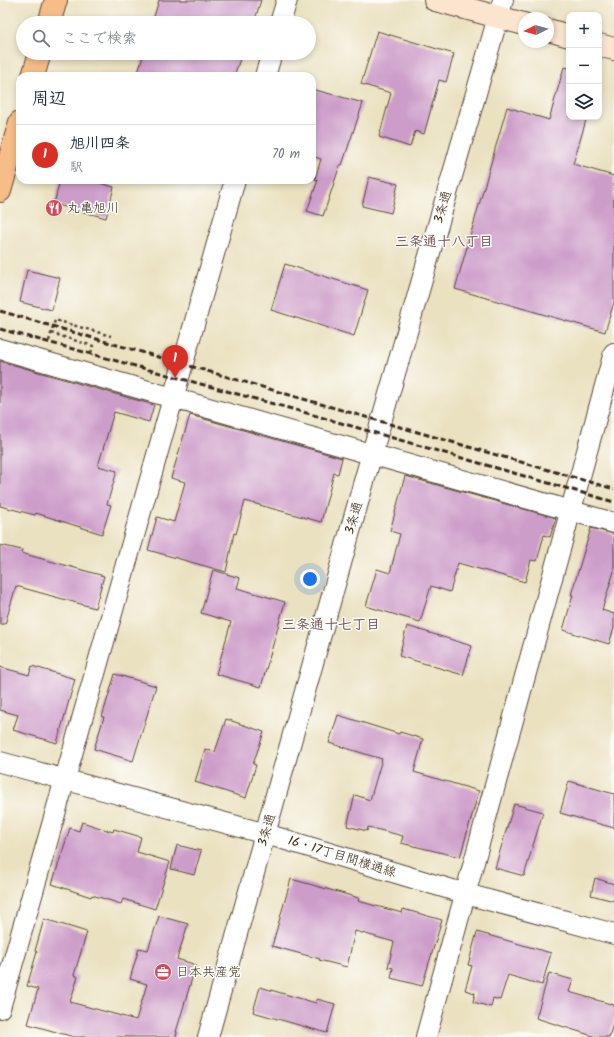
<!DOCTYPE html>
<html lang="ja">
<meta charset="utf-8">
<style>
:root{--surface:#fff;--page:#f6f6f7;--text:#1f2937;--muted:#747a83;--line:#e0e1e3;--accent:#d93025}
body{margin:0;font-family:Kalam,"Klee One",sans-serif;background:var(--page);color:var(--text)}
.controls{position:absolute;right:12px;top:12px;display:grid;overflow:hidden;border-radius:8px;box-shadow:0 2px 6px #0003}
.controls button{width:36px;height:36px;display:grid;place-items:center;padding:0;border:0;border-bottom:1px solid var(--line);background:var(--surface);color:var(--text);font:20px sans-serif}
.compass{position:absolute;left:518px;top:12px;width:36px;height:36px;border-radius:50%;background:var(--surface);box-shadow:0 2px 6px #0003;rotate:264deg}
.you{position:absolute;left:310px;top:579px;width:14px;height:14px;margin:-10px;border:3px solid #fff;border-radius:50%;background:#1a73e8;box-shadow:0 0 0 6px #1a73e833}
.badge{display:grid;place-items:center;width:26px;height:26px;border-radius:50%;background:var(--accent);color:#fff;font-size:13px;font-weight:700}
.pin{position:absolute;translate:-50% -33px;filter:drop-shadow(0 1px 2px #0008)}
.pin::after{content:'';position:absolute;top:21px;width:14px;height:12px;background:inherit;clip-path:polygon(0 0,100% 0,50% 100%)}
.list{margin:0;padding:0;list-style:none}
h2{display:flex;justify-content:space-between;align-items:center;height:52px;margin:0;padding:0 16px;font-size:17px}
h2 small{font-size:13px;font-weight:400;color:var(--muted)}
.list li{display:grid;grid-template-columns:26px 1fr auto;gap:12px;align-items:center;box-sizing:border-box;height:60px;padding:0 16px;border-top:1px solid var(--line)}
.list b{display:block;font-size:15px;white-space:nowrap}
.list p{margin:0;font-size:13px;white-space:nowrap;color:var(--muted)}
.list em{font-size:13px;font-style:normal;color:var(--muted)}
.icon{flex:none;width:22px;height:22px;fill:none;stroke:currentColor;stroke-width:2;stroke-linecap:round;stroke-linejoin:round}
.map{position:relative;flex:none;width:614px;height:1037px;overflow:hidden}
.search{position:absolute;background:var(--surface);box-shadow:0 2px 6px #0003;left:16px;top:16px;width:300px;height:44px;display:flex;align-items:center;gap:10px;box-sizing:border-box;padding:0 14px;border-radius:22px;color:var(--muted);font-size:15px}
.panel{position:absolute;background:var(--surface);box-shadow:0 2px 6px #0003;left:16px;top:72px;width:300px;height:112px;border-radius:12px}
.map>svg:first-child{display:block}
.building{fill:#cd9dca}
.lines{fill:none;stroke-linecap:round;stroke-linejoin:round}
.street-casing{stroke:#554536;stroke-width:22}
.secondary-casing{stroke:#554536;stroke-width:24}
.highway-casing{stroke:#554536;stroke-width:24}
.path{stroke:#554536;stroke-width:2.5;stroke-dasharray:3 3;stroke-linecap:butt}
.street{stroke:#fff;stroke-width:20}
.secondary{stroke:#fce5cf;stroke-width:22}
.highway{stroke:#f7bd88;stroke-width:22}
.rail{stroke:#3b2a1e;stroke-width:3;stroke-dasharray:6 3;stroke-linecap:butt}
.labels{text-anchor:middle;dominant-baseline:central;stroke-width:3;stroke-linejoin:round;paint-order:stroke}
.street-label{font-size:13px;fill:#3b2a1e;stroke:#fdfcf7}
.poi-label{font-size:13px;fill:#3b2a1e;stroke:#fdfcf7;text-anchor:start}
.neighbourhood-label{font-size:14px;font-weight:bold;fill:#6e525a;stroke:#fdfcf7}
</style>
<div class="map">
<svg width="614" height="1037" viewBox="0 0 614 1037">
<rect width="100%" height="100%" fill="#fdfcf7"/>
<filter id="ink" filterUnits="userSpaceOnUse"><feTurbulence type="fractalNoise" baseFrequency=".025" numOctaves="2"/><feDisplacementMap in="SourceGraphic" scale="8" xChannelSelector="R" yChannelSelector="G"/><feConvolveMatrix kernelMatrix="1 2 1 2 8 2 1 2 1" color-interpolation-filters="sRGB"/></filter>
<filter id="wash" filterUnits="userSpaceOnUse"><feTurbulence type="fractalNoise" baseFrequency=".012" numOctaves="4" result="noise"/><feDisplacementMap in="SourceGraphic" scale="16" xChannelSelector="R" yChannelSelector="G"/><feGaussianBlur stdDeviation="0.9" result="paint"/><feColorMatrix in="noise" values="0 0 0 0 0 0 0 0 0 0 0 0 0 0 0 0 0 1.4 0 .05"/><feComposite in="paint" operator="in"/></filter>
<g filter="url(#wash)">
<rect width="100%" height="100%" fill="#eae1c0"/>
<g id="blocks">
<path class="building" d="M159,0H261L254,23H152Z
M377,31L454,54L446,82L439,80L424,134L415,131L410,147L379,137L391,93L361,84Z
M144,53H242L234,76H137Z
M564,67L569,68V117H587L573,164L614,176V302L605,332L455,289L507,107L549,120Z
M312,89L363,103L342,165H340L323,216L307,211L318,180L315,179L321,159L312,156Z
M369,177L398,184L391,213L362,206Z
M60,180H88L114,187L106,218L54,204Z
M285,264L368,290L354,336L271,310Z
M27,270L60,278L52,310L20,302Z
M0,361L154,405L149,422L114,412L98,466L117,471L107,504L111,505L102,534L36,513L35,515L0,506Z
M190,415L342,458L338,474L334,473L321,522L245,501L236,534L234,533L226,572L148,550L157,517L174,522L185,482L171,478Z
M405,476L556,518L550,537L544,535L537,561L531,560L525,582L458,563L450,592L431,586L420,622L366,606L377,569L390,573L400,534L390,531Z
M591,528L614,534V571L602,610L614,614V628L609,644L563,630L573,595H571Z
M0,545L22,550L21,553L104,576L95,608L16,586L5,624H0Z
M213,570L240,578L237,588L285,602L261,687L216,674L231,622L201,613Z
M407,626L472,646L463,675L399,656Z
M32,666L75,679L57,743L13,730L18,715L0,710V667L29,675Z
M115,674L156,686L133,761L94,749L104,717H102Z
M338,715L399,734L400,732L423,739L414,772L479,791L460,857L401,843L403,836L368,827L367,831L347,826L355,795L370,800L382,759L329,743Z
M226,719L264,732L253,764L256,765L246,798L195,782L205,749L215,752Z
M569,781L614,794V828L560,813Z
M514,804L543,812L524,876L495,868Z
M82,822L113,832L114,829L141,837L137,852L170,862L155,909L123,899L121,904L92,895L91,897L52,884L70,828L79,831Z
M177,845L201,851L194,875L171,869Z
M595,878L614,884V901L591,895Z
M291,879L359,898L358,901L402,913L403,909L442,920L422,986L391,978L393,968L388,967L394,942L355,931L347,967L319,960L320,959L272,946Z
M159,916L188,924L177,959L196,965L176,1032H177L176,1037H74L28,1024L38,989L27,986L37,952L35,951L44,919L87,932L74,975L78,977L70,1002L136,1020L147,984L130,979L139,948L148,950Z
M477,932L551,953L542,985L508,975L500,1000L493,998L491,1007L473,1002L475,993L465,990L472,966L468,965Z
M549,973L573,980L569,992L614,1005V1021L609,1037H596L536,1018Z
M260,987L316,1003L317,999L335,1004L327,1033L253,1012Z"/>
</g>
</g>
<g filter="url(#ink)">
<use href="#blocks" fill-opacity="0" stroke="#554536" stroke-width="1"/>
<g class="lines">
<g class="street-casing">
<path id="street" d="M280,23L287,0
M265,76L272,53
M0,349L614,523
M0,762L266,834L466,894L614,934
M0,1008L235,180
M208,1037L372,453L503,0
M426,1037C489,809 550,580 614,353"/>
</g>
<g class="secondary-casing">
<path id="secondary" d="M435,0L524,24
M548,30L569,36
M599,45L614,49"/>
</g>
<g class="highway-casing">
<path id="highway" d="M49,23L56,0
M33,76L40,53
M0,191L20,122"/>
</g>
<path class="path" d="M51,333L93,346L91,353
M49,341L55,320L111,336"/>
<use href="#street" class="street"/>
<use href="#secondary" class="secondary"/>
<use href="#highway" class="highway"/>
<path class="rail" d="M0,311L614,489
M0,329L303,412L614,502"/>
</g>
</g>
<defs>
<g id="restaurant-disc" transform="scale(0.9)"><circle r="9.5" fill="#d1495b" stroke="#fdfcf7"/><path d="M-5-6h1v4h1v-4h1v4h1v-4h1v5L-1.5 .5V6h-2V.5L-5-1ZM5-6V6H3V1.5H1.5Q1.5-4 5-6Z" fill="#fff"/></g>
<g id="office-disc" transform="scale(0.9)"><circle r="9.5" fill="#d1495b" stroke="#fdfcf7"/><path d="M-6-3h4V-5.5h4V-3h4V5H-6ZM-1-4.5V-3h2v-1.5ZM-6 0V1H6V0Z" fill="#fff"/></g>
</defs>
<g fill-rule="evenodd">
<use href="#restaurant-disc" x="54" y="208"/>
<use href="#office-disc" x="163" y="972"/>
</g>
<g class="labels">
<g class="street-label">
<text transform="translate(443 207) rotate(-74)">3条通</text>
<text transform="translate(354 518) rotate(-74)">3条通</text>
<text transform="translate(267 830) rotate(-74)">3条通</text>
<text transform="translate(342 857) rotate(17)">16・17丁目間横通線</text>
</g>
<g class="poi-label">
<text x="67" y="208">丸亀旭川</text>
<text x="176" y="972">日本共産党</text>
</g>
<g class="neighbourhood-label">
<text x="444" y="242">三条通十八丁目</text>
<text x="331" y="625">三条通十七丁目</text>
</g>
</g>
</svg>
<div class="controls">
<button>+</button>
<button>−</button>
<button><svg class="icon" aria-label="layers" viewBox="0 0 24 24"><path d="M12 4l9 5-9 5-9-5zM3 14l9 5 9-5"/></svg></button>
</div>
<svg class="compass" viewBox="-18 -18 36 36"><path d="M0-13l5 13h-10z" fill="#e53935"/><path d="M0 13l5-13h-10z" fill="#747a83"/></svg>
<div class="you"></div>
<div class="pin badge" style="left:175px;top:378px">1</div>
<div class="search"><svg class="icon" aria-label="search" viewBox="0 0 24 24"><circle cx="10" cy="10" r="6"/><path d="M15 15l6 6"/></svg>ここで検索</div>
<section class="panel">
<h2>周辺<small></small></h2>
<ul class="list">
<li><span class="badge">1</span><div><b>旭川四条</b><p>駅</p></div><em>70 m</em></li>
</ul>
</section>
</div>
